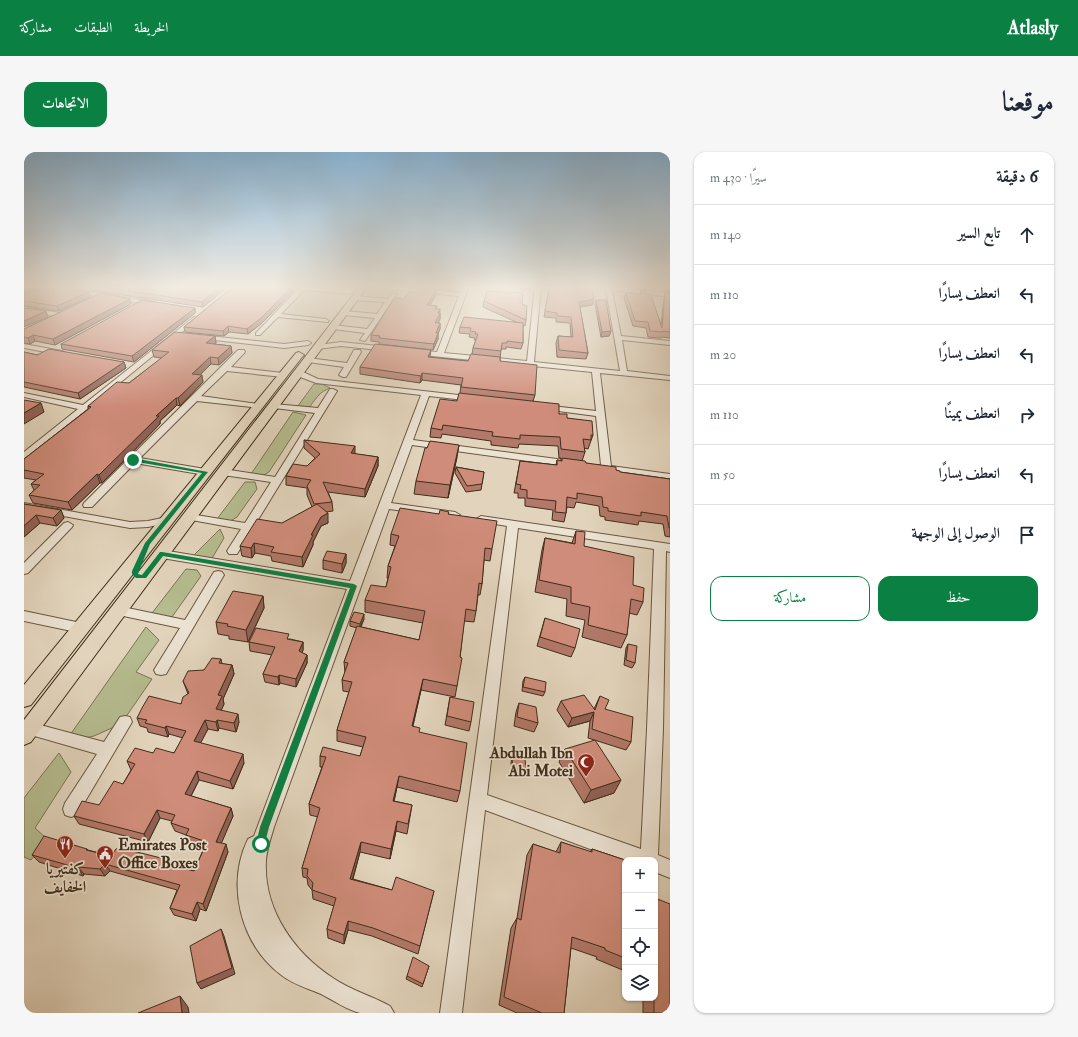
<!DOCTYPE html>
<html lang="ar">
<meta charset="utf-8">
<style>
:root{--surface:#fff;--page:#f6f6f7;--text:#1f2937;--muted:#747a83;--line:#e0e1e3;--accent:#0b8043}
body{margin:0;font-family:"IM FELL Double Pica",Amiri,serif;background:var(--page);color:var(--text);direction:rtl}
.controls{position:absolute;right:12px;bottom:12px;display:grid;overflow:hidden;border-radius:8px;box-shadow:0 1px 3px #0004}
.controls button{width:36px;height:36px;display:grid;place-items:center;padding:0;border:0;border-bottom:1px solid var(--line);background:var(--surface);color:var(--text);font:20px sans-serif}
.stop{position:absolute;width:12px;height:12px;margin:-9px;border:3px solid #0b8043;border-radius:50%;background:#fff}
.stop.end{background:#0b8043;border-color:#fff;box-shadow:0 1px 4px #0008}
.list{margin:0;padding:0;list-style:none}
h2{display:flex;justify-content:space-between;align-items:center;height:52px;margin:0;padding:0 16px;font-size:17px}
h2 small{font-size:13px;font-weight:400;color:var(--muted)}
.list li{display:grid;grid-template-columns:26px 1fr auto;gap:12px;align-items:center;box-sizing:border-box;height:60px;padding:0 16px;border-top:1px solid var(--line)}
.list b{display:block;font-size:15px;white-space:nowrap}
.list em{font-size:13px;font-style:normal;color:var(--muted)}
.actions{display:flex;gap:8px;padding:12px 16px}
.actions a{flex:1;padding:9px 0;border:1px solid var(--accent);border-radius:12px;text-align:center;font-size:14px;color:var(--accent)}
.actions .main{background:var(--accent);color:#fff}
.icon{flex:none;width:22px;height:22px;fill:none;stroke:currentColor;stroke-width:2;stroke-linecap:round;stroke-linejoin:round}
.map{position:relative;flex:none;width:646px;height:861px;overflow:hidden;direction:ltr;border-radius:12px}
header{display:flex;align-items:center;gap:24px;box-sizing:border-box;height:56px;padding:0 20px;background:var(--accent);color:#fff}
header strong{font-size:19px}
nav{display:flex;gap:22px;margin-inline-start:auto;font-size:14px}
.intro{display:flex;align-items:center;justify-content:space-between;box-sizing:border-box;height:96px;padding:0 24px}
h1{margin:0;font-size:28px}
.button{padding:10px 18px;border-radius:12px;background:var(--accent);color:#fff;font-size:14px;font-weight:700}
main{display:flex;gap:24px;padding:0 24px}
aside{flex:1;background:var(--surface);border-radius:12px;box-shadow:0 1px 3px #0004}
.map>svg:first-child{display:block}
.green{fill:#b5bc8f;stroke:#7b7454}
.lines{fill:none;stroke-linecap:round;stroke-linejoin:round}
.minor-casing{stroke:#695742;stroke-width:2}
.major-casing{stroke:#412d1a;stroke-width:2}
.minor{fill:#ece3d3;fill-rule:evenodd}
.major{fill:#e2d4bc;fill-rule:evenodd}
.wall{fill:#b27869;stroke:#412d1a}
.shaded-wall{fill:#916255;stroke:#412d1a}
.building{fill:#cf8c7a;stroke:#412d1a}
.route{fill:#0b8043}
.labels{text-anchor:middle;dominant-baseline:central;stroke-width:3.5;stroke-linejoin:round;paint-order:stroke}
.near-poi-label{font-size:16px;font-weight:bold;fill:#412d1a;stroke:#ece3d3;text-anchor:end}
</style>
<header>
<strong>Atlasly</strong>
<nav><a>الخريطة</a><a>الطبقات</a><a>مشاركة</a></nav>
</header>
<div class="intro"><h1>موقعنا</h1><a class="button">الاتجاهات</a></div>
<main>
<aside>
<h2>6 دقيقة<small>سيرًا · 430 m</small></h2>
<ul class="list">
<li><svg class="icon" aria-label="ahead" viewBox="0 0 24 24"><path d="M12 20V5M6 11l6-6 6 6"/></svg><div><b>تابع السير</b></div><em>140 m</em></li>
<li><svg class="icon" aria-label="left" viewBox="0 0 24 24"><path d="M17 20v-9H6M10 6l-5 5 5 5"/></svg><div><b>انعطف يسارًا</b></div><em>110 m</em></li>
<li><svg class="icon" aria-label="left" viewBox="0 0 24 24"><path d="M17 20v-9H6M10 6l-5 5 5 5"/></svg><div><b>انعطف يسارًا</b></div><em>20 m</em></li>
<li><svg class="icon" aria-label="right" viewBox="0 0 24 24"><path d="M7 20v-9h11M14 6l5 5-5 5"/></svg><div><b>انعطف يمينًا</b></div><em>110 m</em></li>
<li><svg class="icon" aria-label="left" viewBox="0 0 24 24"><path d="M17 20v-9H6M10 6l-5 5 5 5"/></svg><div><b>انعطف يسارًا</b></div><em>50 m</em></li>
<li><svg class="icon" aria-label="arrive" viewBox="0 0 24 24"><path d="M6 21V4h12l-3 4 3 4H6"/></svg><div><b>الوصول إلى الوجهة</b></div></li>
</ul>
<div class="actions"><a class="main">حفظ</a><a>مشاركة</a></div>
</aside>
<div class="map">
<svg width="646" height="861" viewBox="0 0 646 861">
<rect width="100%" height="100%" fill="#e2d4bc"/>
<filter id="stains"><feTurbulence type="fractalNoise" baseFrequency=".005" numOctaves="4"/><feColorMatrix values="0 0 0 0 .2 0 0 0 0 .09 0 0 0 0 .02 0 0 0 .5 -.17"/></filter>
<radialGradient id="worn" r=".72"><stop offset=".6" stop-color="#630" stop-opacity="0"/><stop offset="1" stop-color="#630" stop-opacity=".3"/></radialGradient>
<path class="green" d="M290,232H298L306,236C302,238 297,240 295,243C284,255 289,257 271,258Z
M269,260L282,263L245,320L238,324L225,325Z
M221,330H231L233,337L213,365L205,370L190,371Z
M196,377L200,386L187,408L166,407Z
M162,417L173,418L177,424L148,465L135,472L125,465Z
M122,475L135,488L112,520L128,527L97,572L70,584L41,590Z
M35,601L47,620L11,676L23,687L7,708L0,705V646Z"/>
<g class="lines">
<g class="minor-casing">
<path id="minor" d="M12,134H28L131,150L134,152L131,154Z
M200,134H212L213,135L210,137Z
M277,134L325,138L328,140L325,142L280,138L257,162L302,167L305,169L304,170L254,165L236,183H232V181Z
M337,134H362L436,141L439,134H445L420,201L503,209L511,134H517L510,210L596,219L582,137L565,134H586L646,141V145L588,138L597,184L646,189V193L598,188L603,219L646,224V228L576,221L587,314L646,322V328L573,318L571,316L573,314L577,313L572,264L519,257L515,255L519,253L572,259L568,220L388,202L387,200L391,198L413,200L435,144Z
M368,141L373,142L341,189L336,188L341,181L309,177L306,175L309,173L343,177L351,166L320,163L317,161L320,159L353,162L361,150L331,148L328,146L331,144L364,147Z
M0,155L36,161L39,163L36,165L0,159Z
M170,165L175,166L3,307L0,308V300L54,257L0,245V241L59,253Z
M175,183L260,192L284,189L287,191L284,193L260,196L173,186L172,185Z
M317,190L364,195L368,197L364,199L317,194L294,197L291,195L294,193Z
M0,192L38,199L42,201L38,203L0,196Z
M214,198H220L221,200L207,215L259,221L263,223L259,225L203,219L177,244L234,252H237L238,254L237,256L173,249L116,306L181,317L186,320L184,322L181,323L111,311L68,355H60L59,353L60,351Z
M330,198H336L337,200L322,225H319L315,223L320,215L284,210L280,208L284,206L323,211Z
M271,219H277L294,227L452,245L453,247L449,249L405,244L389,288L548,309L553,312L548,315L388,293L367,351L431,360L436,363L431,366L365,357L250,675C247,686 243,696 242,708C239,756 269,800 309,826C326,838 348,844 366,854L370,861C359,861 346,861 336,861C323,858 309,848 297,842C283,836 268,832 256,822C216,791 202,732 224,687L230,684L323,437L138,406L134,405L132,402L134,399L138,398L326,429L397,243L292,231L271,223Z
M306,237H309L313,239L213,402H205L203,399L217,377L162,367L161,365L166,362L221,371L247,330L199,323L194,320L199,317L251,325L291,261L250,256L246,254L250,252L294,256Z
M0,351L106,370L124,369L143,365L148,368L147,370L124,375L106,376L0,357Z
M457,364L646,392V400L642,399L639,577L634,703L646,708V726L631,720V708H601V710L461,658L438,861H416L483,374L453,369L452,367ZM494,376L630,397L623,577L617,697L463,643Z
M44,370L49,373L48,375L4,421L0,422V411L40,371Z
M194,419L198,420L200,423L142,522L137,523L132,522L130,518L156,476L90,462L88,459L90,456L94,454L161,468L190,420Z
M0,459L57,471L62,473L63,476L62,479L57,481L0,469Z
M101,564L106,565L108,570L53,663L47,665L41,663L39,657L41,651L73,602L0,581V571L5,570L80,590L96,565Z"/>
</g>
<g class="major-casing">
<path id="major" d="M336,134H344L7,590L0,593V568Z
M275,200L280,203L278,205L7,553L0,555V533L272,201Z"/>
</g>
<use href="#minor" class="minor"/>
<use href="#major" class="major"/>
</g>
<path class="wall" d="M40,134H200L201,137L179,155Z
M210,134H274L238,171L224,182L205,180L200,184L161,180L160,175Z
M398,134H435L433,139L398,136Z
M486,134H506L505,137L501,136V139Z
M535,134H568V153L556,155L564,201L562,207L533,205L532,191L534,184L547,185L546,171L532,170V166L520,165L525,136H535Z
M613,134H622L621,137L613,136Z
M641,134H646V140L640,139Z
M412,138V143L406,153L413,154L412,157L416,161V167L414,171H416V177L414,181V187L409,198L355,192V190L347,189V183L380,147L391,141Z
M617,138L622,142L637,172L640,146L641,140L646,141V186L638,185L637,186L624,185L622,176L609,174L600,146L602,141L616,142Z
M0,143L66,145L35,159L0,154Z
M106,147L107,152L31,193L11,189L6,192L0,191V177Z
M572,148L587,179L585,184L577,185L571,152Z
M460,149L498,152L502,168L501,174L499,173V191L497,197L482,195V197H477L476,209L511,243L509,249L543,266L569,283L564,297L560,296L561,300L558,309L562,311L592,318L596,320L646,327V385L641,384L639,372L615,369L614,373L581,368V365L576,364L575,354L552,350L550,356L543,355L542,361L540,370L528,368L529,358L501,354V346H494V341H490L496,309L532,313L533,308L537,309V306H535L534,294L495,292L494,296L467,293V289L418,282L417,286L406,285L407,276L433,249L436,241L437,233L398,228L396,231L336,222V215L406,205L444,209L448,202L449,196L452,188H450L451,186L445,185L446,182L435,181L436,175L492,170L459,155Z
M171,156V161L110,210L38,197L37,192Z
M191,184L192,191L190,192L207,194L208,201L195,213L187,212L176,223L179,230L156,254L153,253L136,269V272L78,331H76L48,358L9,351L5,343L10,338L7,332L12,328L0,326V307L64,257V254L105,231L138,206L130,205L128,198Z
M0,200L13,203L100,210L102,216L56,247L0,235Z
M280,288L331,302L354,305V314L341,345L304,340L308,350L309,359L302,360L304,371L297,374L289,390V393L279,415L248,409L247,404L231,401L228,406L218,404L216,394L288,355L283,343V336L262,333V324L283,314L291,306L280,296Z
M433,305L424,346L390,342L392,329Z
M432,315L460,320L457,338L442,340L431,321Z
M0,352L37,358L40,366L33,374L16,371L0,385Z
M415,362H425L468,397L466,409L460,408L458,432L456,443H454L452,459L450,470L440,469L433,534L431,545L397,538L389,574L395,580L436,639L433,650L373,635L370,649L388,653L383,682L372,679L366,707L336,700L329,727L368,738L410,739L394,802L348,784L324,778L320,792L304,786L303,777L310,754L289,747L288,738L284,733L283,726L279,725L278,716L294,665L286,663L285,652L298,615H296V604H336L339,595L313,589V578L325,540L319,539L318,528L321,521L320,510L333,476L326,474V469L340,467L337,475L395,488L399,471L341,460V448L362,435L364,426H363L364,414L371,394L366,393L367,382Z
M552,379L560,394L609,433L619,450L613,463L605,461L603,483L597,496L558,485L561,468L542,464L543,447L511,440L518,398L521,386L548,391Z
M322,402V411L318,421L299,417V408Z
M239,444L240,456L224,490L205,487V484L194,482L192,470Z
M521,466L551,496L547,505L513,494Z
M266,487L279,490V498L278,501L283,503V511L272,535L256,531L255,533L241,530L239,522L248,503L226,499L225,490Z
M604,492L611,511L608,516L600,513L602,496Z
M197,507L198,512L208,513L210,522L199,547L200,552L197,558L215,570L212,580L195,576L194,579L184,577L176,591L220,611L209,637L175,628L167,644L207,656L209,664L197,691L204,700L182,759L176,757L172,769L150,763L146,756L153,738L86,719L81,724L60,722L59,724L15,710L8,703L63,697L64,698L87,704L151,714L170,719L180,696L165,690L162,683L151,679L147,671L148,669L136,666L124,690L55,672L50,664L75,653L99,632L107,618L103,609L129,601H150L159,586L145,582L144,585L124,580L123,576L116,574L113,566L157,552L164,542L159,529L180,518Z
M501,525L521,540L519,544L498,539L499,529Z
M576,544L581,557L607,590L602,598L564,586L566,569L544,575L533,558L537,549L570,557Z
M426,545L447,570L445,579L421,573Z
M495,551L514,571L510,580L490,574L492,560Z
M541,597L590,641L560,651L535,610Z
M488,606L502,618L500,623L488,621L487,610Z
M537,690L566,700L568,697L601,708V819L572,807L573,805L547,796L540,861H493L475,853L487,776L493,766L503,703L509,692L532,700Z
M405,814L398,835L382,827L383,824Z
M619,846H631L646,861H619Z"/>
<path class="shaded-wall" d="M6,134H14V136L0,142V137Z
M197,134H200L201,137L179,155L178,150Z
M269,134H274L238,171L224,182L223,177Z
M412,138V143L403,158V153Z
M65,140L66,145L35,159L33,154Z
M106,147L107,152L31,193L29,187Z
M570,147L568,153L554,155L555,150Z
M171,156V161L110,210L108,204Z
M416,157V167L411,177V171L414,161Z
M22,159L24,165L0,175V169Z
M416,171V177L412,187V181Z
M204,174L205,180L200,184L199,179Z
M587,179L585,184L577,185L578,180Z
M414,181V187L409,198L410,192Z
M9,183L11,189L6,192L4,186Z
M191,184L192,191L183,198L182,191Z
M207,194L208,201L195,213L194,206Z
M407,198L406,205L403,212L404,205Z
M186,205L187,212L170,229L168,222Z
M100,210L102,216L56,247L54,241Z
M398,221V228L396,231L397,224Z
M178,223L179,230L156,254L154,246Z
M152,246L153,253L136,269V272L78,331L75,323L132,264Z
M17,251L20,260L0,272V261Z
M435,293L433,305L424,346L426,333Z
M331,294V302L327,301Z
M354,305V314L341,345V337Z
M73,322L76,331L48,358L44,350Z
M37,358L40,366L33,374L29,366Z
M304,361V371L297,374L289,390V393L279,415L278,405L287,383L297,365Z
M12,363L16,371L0,385V374Z
M230,391L231,401L228,406L227,396Z
M322,402V411L318,421V412Z
M239,444L240,456L224,490L222,478Z
M340,462V467L336,476V472Z
M279,490V498L276,507L275,499Z
M283,503V511L272,535V527Z
M208,513L210,522L199,547L200,552L194,566L192,557L194,543Z
M255,523L256,531L255,533L254,525Z
M399,527L397,538L386,585L388,574Z
M570,560L566,569L544,575L548,566Z
M214,562L215,570L212,580L210,571Z
M181,568L184,577L173,598L170,589Z
M193,568L195,576L194,579L192,570Z
M142,574L145,582L144,585L141,576Z
M219,602L220,611L209,637L206,629Z
M173,619L175,628L164,650L161,642Z
M375,624L373,635L368,659L369,649Z
M597,628L590,641L560,651L567,638Z
M207,656L209,664L195,697L192,690Z
M133,658L136,666L124,690L120,682Z
M373,669L372,679L366,707L367,697Z
M337,690L336,700L326,736V727Z
M202,692L204,700L182,759L179,752Z
M149,709L152,717L147,713Z
M81,712L86,719L81,724L76,717Z
M54,715L60,722L59,724L54,716Z
M173,750L176,757L172,769L168,762Z
M324,769V778L320,792V783Z
M197,777L200,784L211,822L177,837L173,831Z
M156,844L164,855L165,861H158Z"/>
<path class="building" d="M0,134H6L0,137Z
M23,134H30L65,140L33,154L0,149V143Z
M72,134H197L178,150Z
M210,134H269L237,166L223,177L204,174L199,179L160,175Z
M536,134H568L570,147L555,150L564,201L535,198L534,184L549,185L547,165L533,164V161L521,159L525,136L535,137Z
M395,136L412,138L403,153L413,154L411,157H416L414,161H416L411,171H416L412,181H414L410,192L355,186L356,184L347,183L370,146L380,147L385,140L391,141Z
M617,138H622V142L627,143L638,176L641,140L646,141V180L639,179V180L626,179L624,170L611,169L602,141L618,142Z
M463,139L499,141L498,152L503,154L502,168L460,149Z
M77,141L106,147L29,187L9,183L4,186L0,185V177Z
M118,148L171,156L108,204L37,192Z
M572,148H582L587,179L578,180Z
M0,156L22,159L0,169Z
M440,165L499,171V191L483,189V191H478L477,199L449,196L454,182H451L452,180L446,179L447,176L436,175Z
M151,180L191,184L182,191L207,194L194,206L186,205L168,222L178,223L154,246H152L132,264H135L75,323L73,322L44,350L5,343L16,333L7,332L20,322L0,318V307L67,255L64,254L93,230L105,231L145,200L128,198Z
M351,192L407,198L404,205L444,209L447,202L476,205V209L513,213L511,243L437,235L439,226L398,221L397,224L336,215Z
M25,197L100,210L54,241L0,230V200L13,203Z
M435,241L535,252V262H543V266L568,269L569,283H567V288L559,287L561,300L537,297L536,285L496,283V287L468,284L469,280L419,273L418,278L407,276L416,247L433,249Z
M0,248L17,251L0,261Z
M280,288L331,294L327,301L354,305L341,337L299,330L308,350L290,352L283,334L287,328L262,324L269,312L283,314L296,302Z
M406,289L435,293L426,333L392,329L401,296H403Z
M538,306L561,309L562,311L592,315V318L596,319V320L646,327V376H645L643,364L617,360V364L584,359V356L579,355L578,345L553,341V347L543,345L542,361L531,360L532,349L503,346V338L496,337L497,333L492,332L496,309L533,313V308L538,309Z
M432,315L460,320L458,332L443,334Z
M0,352L37,358L29,366L12,363L0,374Z
M293,352L304,361L297,365L287,383H289L278,405L247,400L250,395L230,391L227,396L216,394L233,367L258,371Z
M376,356L415,362L416,358L425,360L424,362L473,369L468,397L461,396L458,432L455,431L452,459L442,457L436,505L438,506L433,534L399,527L388,574L396,576L395,580L443,591L436,639L375,624L369,649L388,653L384,672L373,669L367,697L337,690L326,727L368,738L372,725L410,739L396,794L349,776L324,769L320,783L303,777L312,746L288,738L289,731L283,724L284,717L278,716L296,656L285,652L302,605L296,604L299,595L336,604L342,585L313,578L328,530L318,528L324,511L320,510L333,474L395,488L401,459L341,448L347,433L362,435L367,415L364,414L375,384L367,382Z
M552,379L561,380L560,394L610,405L609,433L620,436L619,450L607,447L603,483L564,473L566,455L547,451V435L515,428L521,386L551,392Z
M303,399L322,402L318,412L299,408Z
M209,439L239,444L222,478L203,474L204,472L192,470Z
M330,460L340,462L336,472L326,469Z
M521,466L556,477L551,496L516,485Z
M232,476L265,482L263,487L279,490L275,499L283,503L272,527L255,523L254,525L239,522L251,495L225,490Z
M604,492L613,494L611,511L602,508Z
M188,506L197,507L195,511L208,513L194,543L198,544L192,557L214,562L210,571L193,568L192,570L181,568L170,589L219,602L206,629L173,619L161,642L207,656L192,690L202,692L179,752L173,750L168,762L146,756L156,733L81,712L76,717L54,715V716L8,703L20,684L63,697L62,698L87,704L92,697L96,696L101,697L149,709L147,713L170,719L183,690L162,683L165,677L147,671L151,663L133,658L120,682L50,664L58,649L75,653L90,629L99,632L111,612L103,609L111,596L129,601L132,596L150,601L162,579L142,574L141,576L121,571L123,568L113,566L118,556L125,544L157,552L159,545L165,541L159,529L164,519L180,518Z
M501,525L522,530L521,540L499,535Z
M560,543L571,558L576,544L585,548L581,557L609,565L607,590L568,577L570,560L548,566L537,549Z
M426,545L450,550L447,570L423,564Z
M495,551L512,555L514,571L493,565Z
M571,588L597,628L567,638L541,597Z
M488,606L501,607L502,618L489,617Z
M537,690L568,700V697L601,708V806L581,798V796L548,785L540,861H518L480,845L493,766L497,768L509,692L536,701Z
M631,746L646,752V861H630V846H631Z
M197,777L208,816L173,831L166,794Z
M389,805L405,814L399,832L383,824Z
M156,844L158,861H114Z"/>
<linearGradient id="sky" x2="0" y2="1"><stop stop-color="#88b5d6"/><stop offset="0.53" stop-color="#f2ece1"/><stop offset="1" stop-color="#f2ece1" stop-opacity="0"/></linearGradient>
<rect width="646" height="255" fill="url(#sky)"/>
<path class="route" d="M109,306L184,320L126,392L115,419L114,422L118,423L136,400H138L330,432L333,434L245,675L240,695L237,696L233,695L232,692L236,675L326,436L139,404L122,426H112L108,422V419L121,391L178,321L107,309V308Z"/>
<defs>
<g id="mosque-pin" transform="scale(0.9)"><path d="M0 17L-7.5 6A9.5 9.5 0 1 1 7.5 6Z" fill="#8f2418" stroke="#ece3d3"/><path d="M3.5-4.9A6 6 0 1 0 3.5 4.9A5 5 0 1 1 3.5-4.9Z" fill="#fff"/></g>
<g id="restaurant-pin" transform="scale(0.9)"><path d="M0 17L-7.5 6A9.5 9.5 0 1 1 7.5 6Z" fill="#8f2418" stroke="#ece3d3"/><path d="M-5-6h1v4h1v-4h1v4h1v-4h1v5L-1.5 .5V6h-2V.5L-5-1ZM5-6V6H3V1.5H1.5Q1.5-4 5-6Z" fill="#fff"/></g>
<g id="civic-pin" transform="scale(0.9)"><path d="M0 17L-7.5 6A9.5 9.5 0 1 1 7.5 6Z" fill="#8f2418" stroke="#ece3d3"/><path d="M-.6-6.5H3V-4.5H.6V-3L4-1V1h2V6H-6V1h2V-1L-.6-3ZM-1.2 2.5V6h2.4V2.5Z" fill="#fff"/></g>
</defs>
<g fill-rule="evenodd">
<use href="#mosque-pin" x="562" y="610"/>
<use href="#restaurant-pin" x="41" y="692"/>
<use href="#civic-pin" x="81" y="702"/>
</g>
<g class="labels">
<g class="near-poi-label">
<text x="549" y="601">Abdullah Ibn<tspan x="549" dy="18">Abi Motei</tspan></text>
<text x="94" y="693" text-anchor="start">Emirates Post<tspan x="94" dy="18">Office Boxes</tspan></text>
<text x="41" y="717" text-anchor="middle">كفتيريا<tspan x="41" dy="18">الخفايف</tspan></text>
</g>
</g>
<rect width="100%" height="100%" filter="url(#stains)"/>
<rect width="100%" height="100%" fill="url(#worn)"/>
</svg>
<div class="controls">
<button>+</button>
<button>−</button>
<button><svg class="icon" aria-label="locate" viewBox="0 0 24 24"><circle cx="12" cy="12" r="6"/><path d="M12 2v4M12 18v4M2 12h4M18 12h4"/></svg></button>
<button><svg class="icon" aria-label="layers" viewBox="0 0 24 24"><path d="M12 4l9 5-9 5-9-5zM3 14l9 5 9-5"/></svg></button>
</div>
<div class="stop" style="left:237px;top:692px"></div>
<div class="stop end" style="left:109px;top:308px"></div>
</div>
</main>
